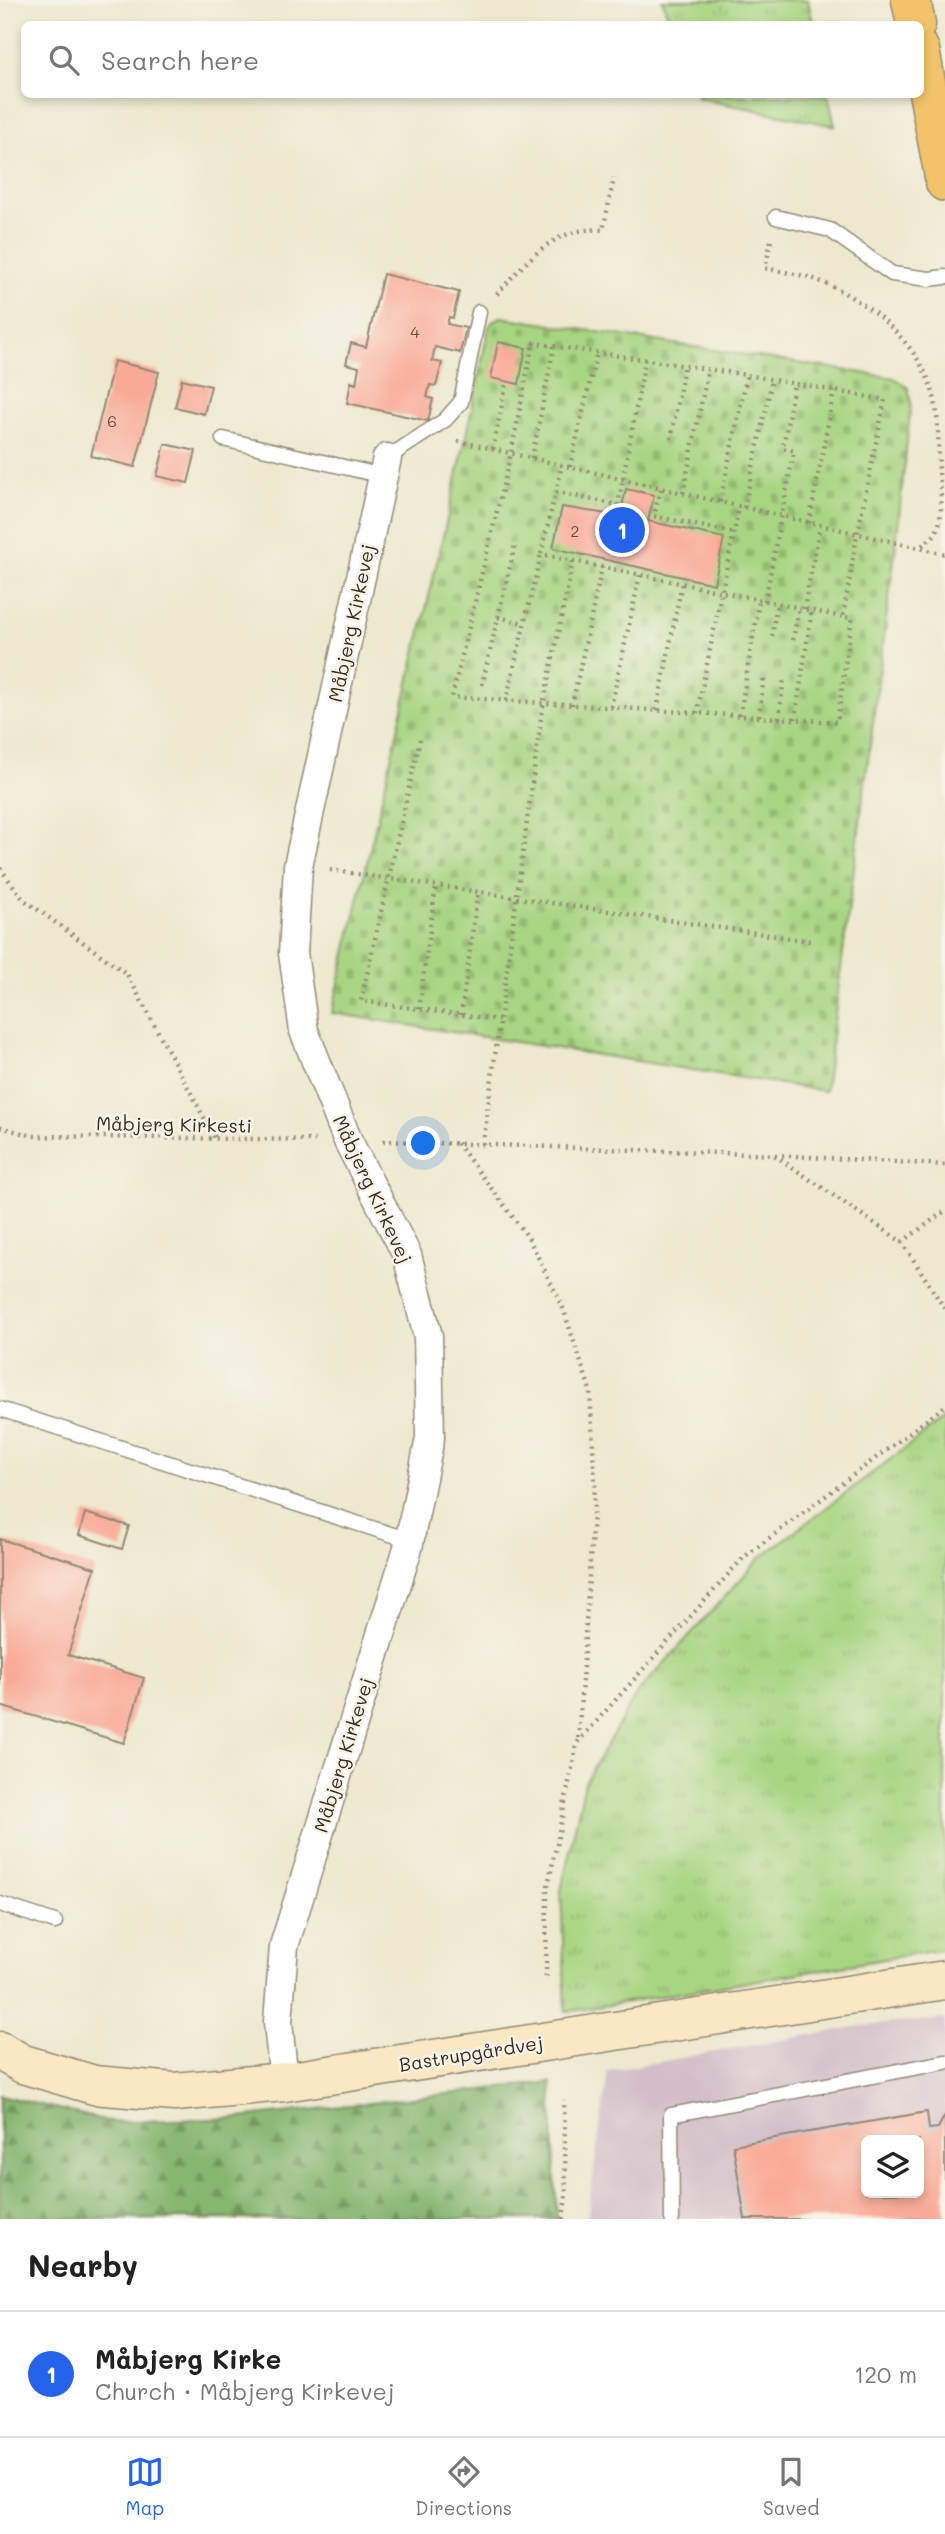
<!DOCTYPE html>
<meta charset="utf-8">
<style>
:root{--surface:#fff;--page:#f2f2f2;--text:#222;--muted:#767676;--line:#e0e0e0;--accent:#2563eb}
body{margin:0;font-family:Mali,sans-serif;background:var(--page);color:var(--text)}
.controls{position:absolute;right:21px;bottom:21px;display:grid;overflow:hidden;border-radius:10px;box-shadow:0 4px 10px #0003}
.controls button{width:63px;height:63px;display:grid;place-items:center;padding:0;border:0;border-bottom:2px solid var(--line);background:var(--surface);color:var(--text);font:35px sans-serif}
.you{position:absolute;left:424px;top:1144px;width:24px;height:24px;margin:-18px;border:5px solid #fff;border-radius:50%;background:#1a73e8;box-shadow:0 0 0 10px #1a73e833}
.badge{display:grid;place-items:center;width:46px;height:46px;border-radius:50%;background:var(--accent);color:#fff;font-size:23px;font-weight:700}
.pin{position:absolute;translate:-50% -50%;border:4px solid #fff;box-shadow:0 2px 7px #0006}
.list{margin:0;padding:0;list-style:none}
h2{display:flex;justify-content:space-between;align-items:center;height:91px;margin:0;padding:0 28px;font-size:30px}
h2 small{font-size:23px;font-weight:400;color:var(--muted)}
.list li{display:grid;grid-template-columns:46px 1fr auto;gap:21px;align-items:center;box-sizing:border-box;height:126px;padding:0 28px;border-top:2px solid var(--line)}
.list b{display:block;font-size:26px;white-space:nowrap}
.list p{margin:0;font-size:23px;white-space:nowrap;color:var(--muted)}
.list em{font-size:23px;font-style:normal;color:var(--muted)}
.icon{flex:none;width:38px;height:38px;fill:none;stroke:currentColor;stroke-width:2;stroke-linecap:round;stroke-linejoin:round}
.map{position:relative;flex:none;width:945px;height:2219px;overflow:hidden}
.search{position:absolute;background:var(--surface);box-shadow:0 4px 10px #0003;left:21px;right:21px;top:21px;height:77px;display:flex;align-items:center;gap:18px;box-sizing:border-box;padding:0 24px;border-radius:10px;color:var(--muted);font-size:26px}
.sheet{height:217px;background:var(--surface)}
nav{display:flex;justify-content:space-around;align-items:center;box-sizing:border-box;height:98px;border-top:2px solid var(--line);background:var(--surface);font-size:19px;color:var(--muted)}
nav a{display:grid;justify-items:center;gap:4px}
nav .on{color:var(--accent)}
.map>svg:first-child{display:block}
.industrial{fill:#d2bdc8;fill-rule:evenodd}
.grass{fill:url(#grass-tufts);stroke:#728050;stroke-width:2}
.forest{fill:url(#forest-firs);stroke:#607047;stroke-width:2}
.cemetery{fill:url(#cemetery-stones);stroke:#728050;stroke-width:2}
.building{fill:#f9aa97;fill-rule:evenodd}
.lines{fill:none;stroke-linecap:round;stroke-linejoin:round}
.lane-casing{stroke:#948976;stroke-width:17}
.street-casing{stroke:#948976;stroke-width:31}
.secondary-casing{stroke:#948976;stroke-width:41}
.primary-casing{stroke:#948976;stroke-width:41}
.path{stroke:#948976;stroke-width:4.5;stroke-dasharray:2 5;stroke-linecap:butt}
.lane{stroke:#fff;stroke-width:14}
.street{stroke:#fff;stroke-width:28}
.secondary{stroke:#fae7c3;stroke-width:38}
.primary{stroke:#f2c36a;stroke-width:38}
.labels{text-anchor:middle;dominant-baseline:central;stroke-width:5;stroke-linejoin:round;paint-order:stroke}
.number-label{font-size:16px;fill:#6a4a3c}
.street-label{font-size:19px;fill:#3b2a1e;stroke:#f7f3e8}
</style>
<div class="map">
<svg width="945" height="2219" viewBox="0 0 945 2219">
<defs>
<pattern id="grass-tufts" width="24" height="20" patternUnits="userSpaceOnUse" patternTransform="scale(1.75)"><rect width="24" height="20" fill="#a8d582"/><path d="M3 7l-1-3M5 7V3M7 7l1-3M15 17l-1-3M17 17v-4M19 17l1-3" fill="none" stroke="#92b770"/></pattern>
<pattern id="forest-firs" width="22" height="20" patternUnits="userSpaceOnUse" patternTransform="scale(1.75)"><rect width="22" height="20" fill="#86b670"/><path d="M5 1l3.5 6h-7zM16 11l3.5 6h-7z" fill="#6f945b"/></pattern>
<pattern id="cemetery-stones" width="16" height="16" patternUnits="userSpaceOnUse" patternTransform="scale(1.75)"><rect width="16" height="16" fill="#a8d582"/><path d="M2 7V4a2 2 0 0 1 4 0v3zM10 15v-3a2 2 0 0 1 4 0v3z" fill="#92b770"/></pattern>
</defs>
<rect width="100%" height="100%" fill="#f7f3e8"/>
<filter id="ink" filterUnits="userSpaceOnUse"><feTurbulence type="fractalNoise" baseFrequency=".0143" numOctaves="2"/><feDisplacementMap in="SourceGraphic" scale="14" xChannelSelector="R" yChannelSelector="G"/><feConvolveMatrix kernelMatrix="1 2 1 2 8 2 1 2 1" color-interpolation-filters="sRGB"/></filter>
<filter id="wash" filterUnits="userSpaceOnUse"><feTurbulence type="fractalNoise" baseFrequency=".00686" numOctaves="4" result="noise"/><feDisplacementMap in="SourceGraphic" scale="28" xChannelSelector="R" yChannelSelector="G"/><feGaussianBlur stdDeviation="1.57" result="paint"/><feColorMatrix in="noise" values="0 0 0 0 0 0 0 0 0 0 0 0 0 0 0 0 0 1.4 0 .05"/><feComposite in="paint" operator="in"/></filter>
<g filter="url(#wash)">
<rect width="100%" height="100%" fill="#ede8ce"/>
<path class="industrial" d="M945,2019V2219H587L608,2071L861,2026ZM866,2140H919V2193H866Z"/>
<path class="grass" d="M662,0H808L813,24H671Z
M696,95H828L835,126L698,98Z
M945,1418V1949L566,2012L561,1891L585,1782L637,1693L760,1558Z"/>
<path class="forest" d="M551,2082L557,2219H418L417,2216L398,2219H0V2095L112,2122L239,2118Z"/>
<path class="cemetery" d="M501,317L894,378L908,388L911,403L896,544L825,1091L332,1013L465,442L489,327L494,320Z"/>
<g id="blocks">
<path class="building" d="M383,274L459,292L453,318L449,317L447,324L466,328L460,353L435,347L432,361L442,363L436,386L430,385L427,397L433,399L428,421L347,403L351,382L356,384L359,367L346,364L351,343L366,347Z
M498,342L526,348L519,384L491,378Z
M114,361L159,372L135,467L91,456Z
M182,379L211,386L204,414L175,407Z
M165,444L196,451L188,483L157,476Z
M626,489L654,495L648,521L724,538L714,584L553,548L562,507L620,516Z
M85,1513L129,1526L122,1549L79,1535Z
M0,1539L95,1568L68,1655L144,1678L124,1743L0,1706Z
M927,2112L929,2129L938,2128L945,2115V2219H745L733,2145ZM866,2140H919V2193H866Z"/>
</g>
</g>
<g filter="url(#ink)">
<use href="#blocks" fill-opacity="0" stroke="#948976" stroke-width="2"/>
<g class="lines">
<g class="lane-casing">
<path id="lane" d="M776,217L830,230L892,274L929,279L945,277
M223,439L383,476
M387,458L445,420L461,402L479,312
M0,1409L409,1540
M0,1904L55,1922
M672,2219L671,2115L945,2062"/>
</g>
<g class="street-casing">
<path id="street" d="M284,2082L278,2022L284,1946L408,1548L430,1438L428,1336L407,1255L348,1141L304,1031L293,953L298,866L387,458"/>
</g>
<g class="secondary-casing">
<path id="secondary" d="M0,2051L23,2064L94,2085L175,2092L284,2082L945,1980"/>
</g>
<g class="primary-casing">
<path id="primary" d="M911,0L916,24
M920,50L945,182"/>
</g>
<path class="path" d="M771,241L765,268C782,272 801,274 817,280C869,300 928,349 936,407C939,428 938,450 939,471C940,490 945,518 935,534C931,539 924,544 919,548
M497,294C526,262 555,225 603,230L614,178
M533,343L747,375L885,400L857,535L843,617L852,618L837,722L452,697L511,453Z
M671,439L684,366
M458,441L945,554
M493,449L506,385
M532,458L554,346
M570,467L597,352
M661,489L654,516L734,533
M556,492L618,505L645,360
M641,492L643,484
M683,493L708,370
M720,502L747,375
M744,508L772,380
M809,523L834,391
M573,561L843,617
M765,601L794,451L783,448L794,384
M804,609L820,526
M498,617L524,623
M772,636L777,603
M793,640L799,608
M482,685L515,545
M506,701L541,554
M572,705L602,567
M611,707L640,575
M657,710L682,583
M697,713L739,507
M740,715L759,599
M759,716L764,676
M779,718L784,679
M795,719L812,610
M420,739L361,1001L499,1020
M0,868L23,899L127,974L215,1138
M330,870L810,941
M419,1009L436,885
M461,1015L478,891
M0,1127L33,1136L315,1140
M383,1141L774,1155L902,1242L945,1309
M457,1143L528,1237L562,1305L590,1390L595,1485L578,1742
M483,1144L542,711L573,561L541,554L562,465
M775,1155L945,1165
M902,1242L945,1211
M546,1977L547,1891L577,1743L743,1558L945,1406
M563,2219L566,2195L564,2100"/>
<use href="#lane" class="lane"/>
<use href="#street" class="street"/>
<use href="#secondary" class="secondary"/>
<use href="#primary" class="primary"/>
</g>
</g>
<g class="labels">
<g class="number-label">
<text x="415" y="331">4</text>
<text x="112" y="420">6</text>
<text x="575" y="530">2</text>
</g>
<g class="street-label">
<text transform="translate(351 623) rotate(-78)">Måbjerg Kirkevej</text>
<text transform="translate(174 1124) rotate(1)">Måbjerg Kirkesti</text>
<text transform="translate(373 1189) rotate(65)">Måbjerg Kirkevej</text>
<text transform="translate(343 1755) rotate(-73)">Måbjerg Kirkevej</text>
<text transform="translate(471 2053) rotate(-9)">Bastrupgårdvej</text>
</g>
</g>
</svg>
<div class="controls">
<button><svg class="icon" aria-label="layers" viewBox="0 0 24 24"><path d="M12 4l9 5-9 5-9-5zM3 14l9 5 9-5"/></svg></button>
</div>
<div class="you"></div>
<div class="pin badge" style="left:622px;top:530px">1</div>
<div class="search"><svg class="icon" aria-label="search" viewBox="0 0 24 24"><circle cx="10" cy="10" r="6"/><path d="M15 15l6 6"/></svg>Search here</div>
</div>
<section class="sheet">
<h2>Nearby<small></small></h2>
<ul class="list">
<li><span class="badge">1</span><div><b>Måbjerg Kirke</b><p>Church · Måbjerg Kirkevej</p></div><em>120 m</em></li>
</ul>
</section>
<nav>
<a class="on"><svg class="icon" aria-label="map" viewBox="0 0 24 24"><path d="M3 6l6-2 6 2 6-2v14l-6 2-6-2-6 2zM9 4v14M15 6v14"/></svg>Map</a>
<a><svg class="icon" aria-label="directions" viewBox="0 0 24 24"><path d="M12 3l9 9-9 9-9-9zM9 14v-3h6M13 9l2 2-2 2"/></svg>Directions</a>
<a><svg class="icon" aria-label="saved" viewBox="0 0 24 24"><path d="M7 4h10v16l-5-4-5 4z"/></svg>Saved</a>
</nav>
